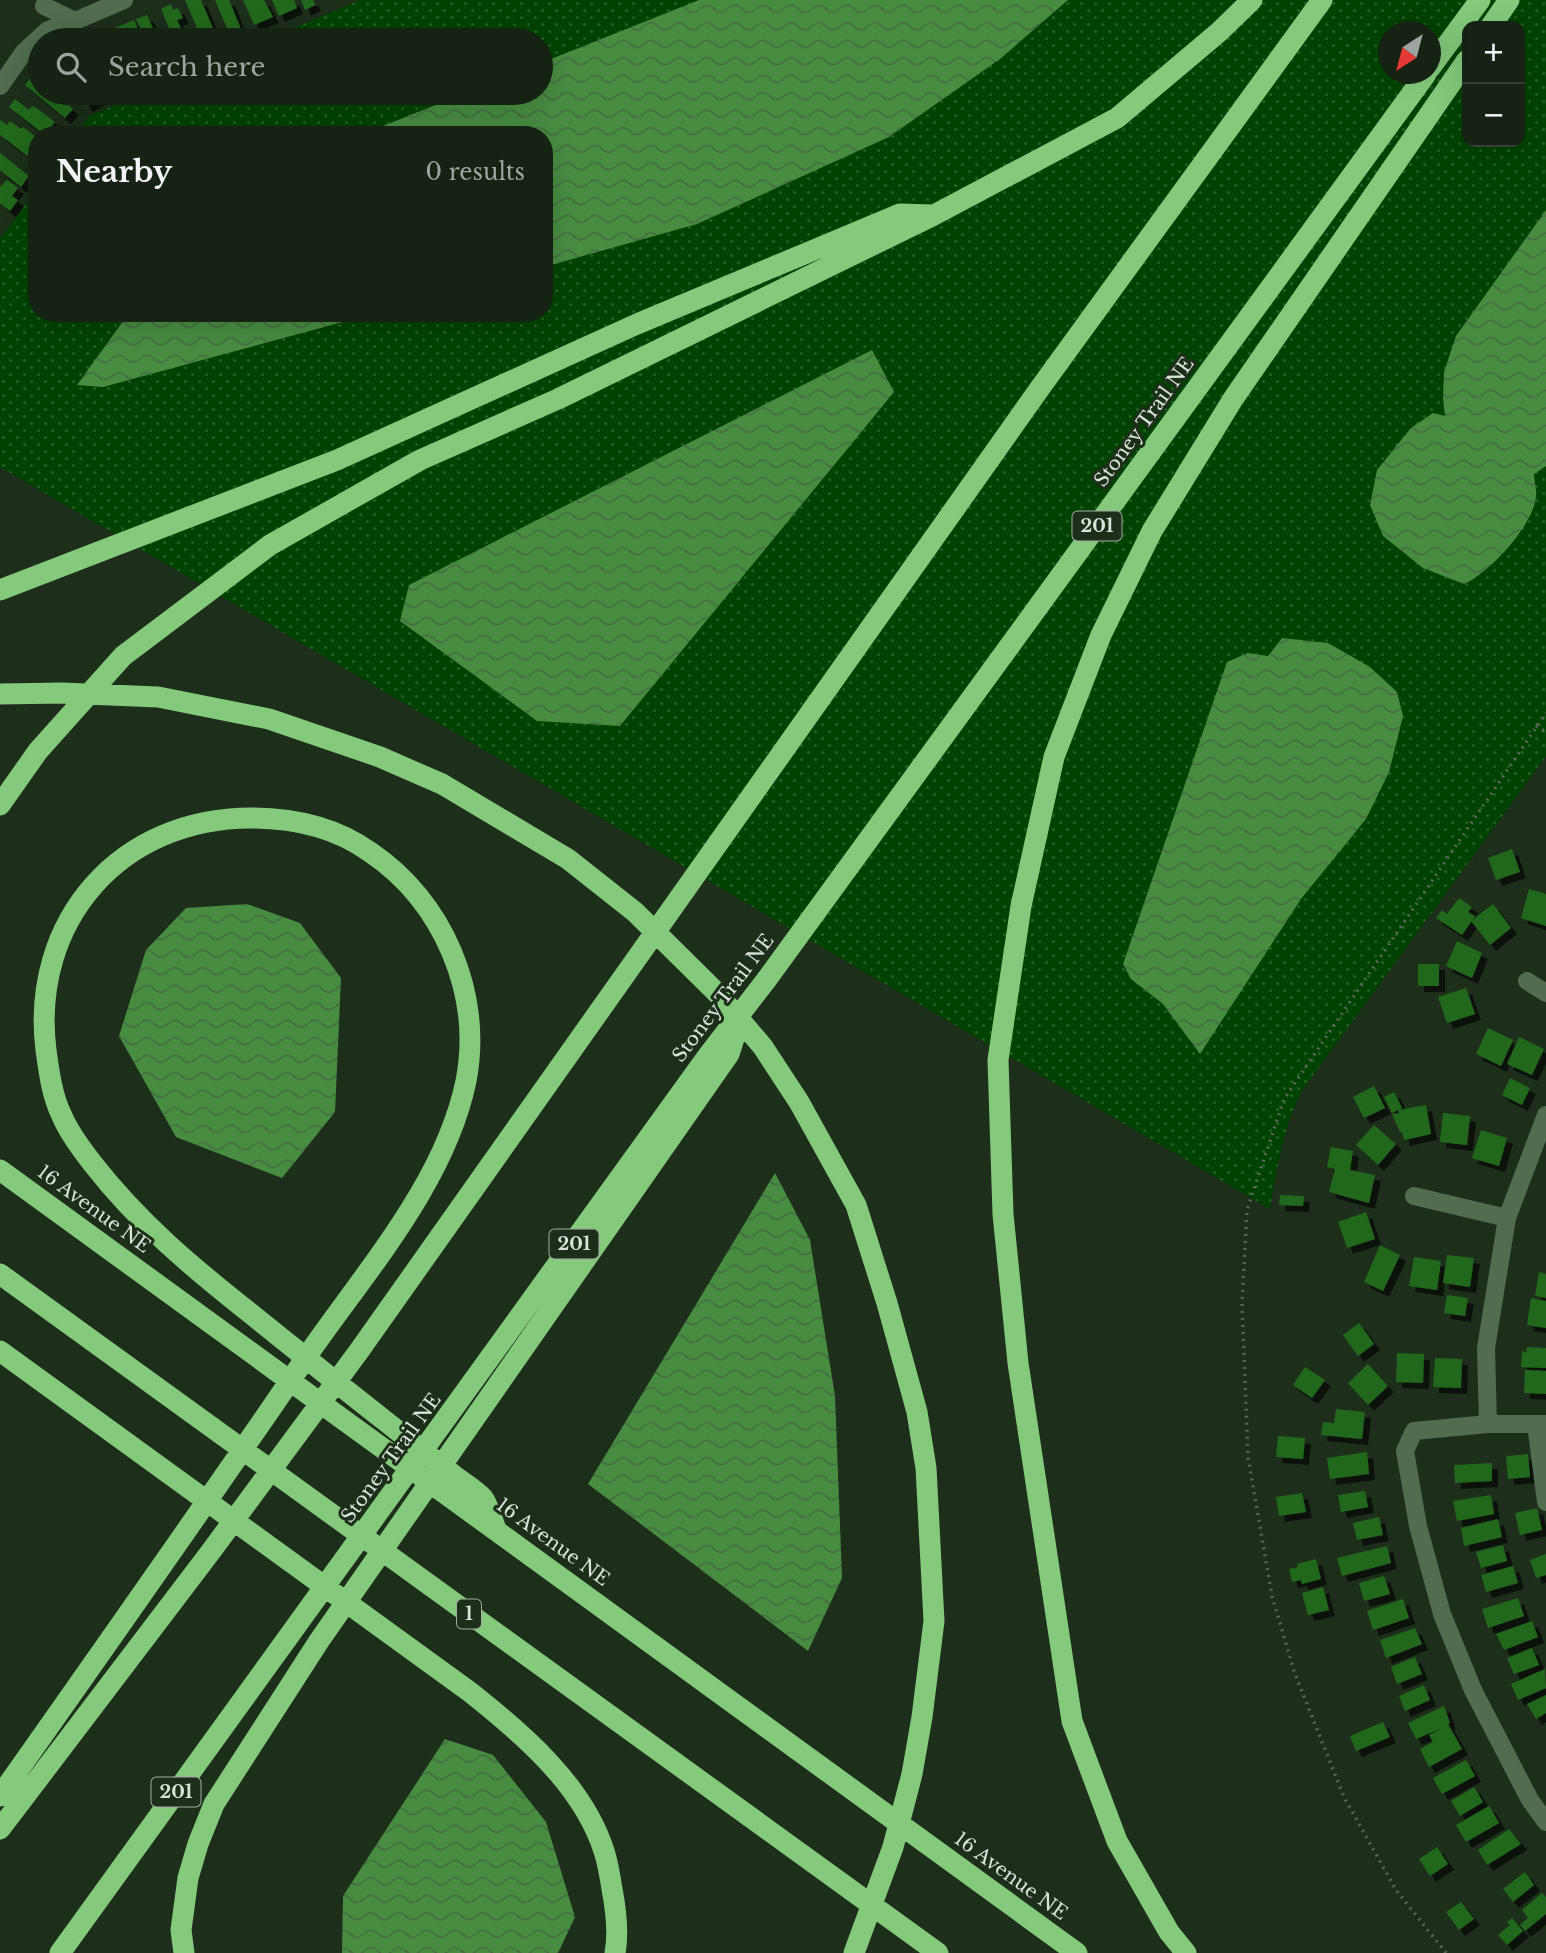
<!DOCTYPE html>
<meta charset="utf-8">
<style>
:root{--surface:#162214;--page:#232f22;--text:#f1f3f6;--muted:#9ea4a0;--line:#353f34}
body{margin:0;font-family:"Libre Baskerville",serif;background:var(--page);color:var(--text)}
.controls{position:absolute;right:21px;top:21px;display:grid;overflow:hidden;border-radius:14px;box-shadow:0 7px 28px #0002}
.controls button{width:63px;height:63px;display:grid;place-items:center;padding:0;border:0;border-bottom:2px solid var(--line);background:var(--surface);color:var(--text);font:35px sans-serif}
.compass{position:absolute;left:1378px;top:21px;width:63px;height:63px;border-radius:50%;background:var(--surface);box-shadow:0 7px 28px #0002;rotate:216deg}
.list{margin:0;padding:0;list-style:none}
h2{display:flex;justify-content:space-between;align-items:center;height:91px;margin:0;padding:0 28px;font-size:30px}
h2 small{font-size:23px;font-weight:400;color:var(--muted)}
.icon{flex:none;width:38px;height:38px;fill:none;stroke:currentColor;stroke-width:2;stroke-linecap:round;stroke-linejoin:round}
.map{position:relative;flex:none;width:1546px;height:1953px;overflow:hidden}
.search{position:absolute;background:var(--surface);box-shadow:0 7px 28px #0002;left:28px;top:28px;width:525px;height:77px;display:flex;align-items:center;gap:18px;box-sizing:border-box;padding:0 24px;border-radius:38px;color:var(--muted);font-size:26px}
.panel{position:absolute;background:var(--surface);box-shadow:0 7px 28px #0002;left:28px;top:126px;width:525px;height:196px;border-radius:28px}
.map>svg:first-child{display:block}
.grass{fill:url(#grass-dots);fill-rule:evenodd}
.water{fill:url(#water-waves)}
.building{fill:#24681e;filter:url(#shadow)}
.lines{fill:none;stroke-linecap:round;stroke-linejoin:round}
.path{stroke:#576655;stroke-width:3.5;stroke-dasharray:2 5;stroke-linecap:butt}
.minor{stroke:#516c4e;stroke-width:18}
.highway{stroke:#84c97c;stroke-width:21}
.labels{text-anchor:middle;dominant-baseline:central;stroke-width:6;stroke-linejoin:round;paint-order:stroke}
.shield{fill:#1d2e1b;stroke:#a1ad9f;stroke-width:2}
.shield-label{font-size:18px;font-weight:bold;fill:#d9e4d8}
.street-label{font-size:19px;fill:#d9e4d8;stroke:#1d2e1b}
</style>
<div class="map">
<svg width="1546" height="1953" viewBox="0 0 1546 1953">
<defs>
<pattern id="grass-dots" width="8" height="8" patternUnits="userSpaceOnUse" patternTransform="scale(1.75)"><rect width="8" height="8" fill="#004300"/><path d="M2 2h.1M6 6h.1" fill="none" stroke="#255e24" stroke-width="1.8" stroke-linecap="round"/></pattern>
<pattern id="water-waves" width="16" height="10" patternUnits="userSpaceOnUse" patternTransform="scale(1.75)"><rect width="16" height="10" fill="#488c42"/><path d="M0 5q4-4 8 0t8 0" fill="none" stroke="#456f42"/></pattern>
<filter id="shadow"><feDropShadow dx="6" dy="6" stdDeviation="0" flood-color="#0009"/></filter>
</defs>
<rect width="100%" height="100%" fill="#1d2e1b"/>
<path class="grass" d="M360,0H1546V756L1301,1092C1283,1129 1277,1168 1270,1209L0,467V239L37,189V313H544V135H76L89,116L144,93H541V40H266ZM1467,26H1520V142H1467ZM1388,32H1430V74H1388Z"/>
<path class="water" d="M699,0H1068L1000,59L889,137L697,224L544,267V135H360L466,93H541V63Z
M1546,210V466L1534,474C1534,481 1537,490 1536,496C1534,525 1489,573 1464,584L1423,568L1383,536L1370,505L1377,470L1411,428L1433,413L1445,416L1443,398L1444,372L1456,336Z
M129,313H376L103,387L77,385Z
M872,350L894,392L620,726L537,721L400,621L409,585Z
M1282,638L1328,643L1370,667L1397,692L1403,716L1389,772L1366,819L1301,899L1200,1054L1163,1004L1131,979L1123,964L1227,662L1248,653L1268,656Z
M247,904L300,923L341,978L335,1112L282,1178L176,1137L119,1036L146,950L186,908Z
M775,1173L810,1240L835,1396L842,1578L808,1651L588,1484Z
M445,1739L493,1755L546,1822L575,1917L558,1953H342L343,1896Z"/>
<path class="building" d="M185,0H201L218,40H202Z
M215,0H229L245,39L232,40Z
M243,0H264L273,17L254,25Z
M272,0H294L297,8L279,16Z
M301,0H313L315,5L305,10Z
M171,4L173,10L178,8L183,18L177,20L185,37L193,33L196,40H174L161,9Z
M147,15L158,40H146L136,19Z
M134,20L142,40H116L112,29Z
M32,76L40,82V93H53L73,109L65,118L25,85Z
M78,93H94L98,99L87,106Z
M15,99L29,110L32,106L38,109L55,122L45,135L9,107Z
M0,120L7,125L10,121L21,129L23,127L37,138L31,145L34,147L37,143V157L34,161L0,135Z
M0,153L29,176L21,187L0,170Z
M7,180L18,188L12,196L18,200L10,211L0,203V187Z
M1512,849L1520,872L1496,880L1488,858Z
M1529,889L1546,894V926L1521,918Z
M1459,898L1472,907L1468,912L1475,916L1462,935L1436,918L1442,910L1447,914Z
M1493,904L1511,928L1490,945L1471,921Z
M1457,941L1482,953L1472,978L1446,966Z
M1418,964H1439V986H1418Z
M1466,988L1475,1014L1447,1023L1438,997Z
M1488,1028L1513,1040L1501,1066L1476,1054Z
M1519,1037L1544,1049L1532,1075L1507,1064Z
M1510,1078L1530,1088L1522,1105L1502,1095Z
M1374,1086L1385,1108L1364,1118L1353,1097Z
M1394,1092L1402,1108L1392,1113L1384,1097Z
M1426,1105L1431,1134L1404,1140L1402,1132H1400L1392,1114L1399,1113L1398,1110Z
M1443,1113L1470,1116L1467,1145L1440,1142Z
M1374,1125L1396,1144L1378,1165L1356,1145Z
M1481,1130L1507,1138L1499,1166L1472,1158Z
M1331,1147L1353,1151L1350,1170L1375,1175L1369,1203L1329,1192L1335,1169L1327,1167Z
M1280,1195L1304,1196L1303,1206L1279,1205Z
M1366,1212L1375,1239L1347,1248L1338,1222Z
M1380,1245L1400,1255L1383,1291L1364,1282Z
M1447,1255L1474,1258L1470,1287L1443,1283Z
M1414,1257L1441,1261L1437,1290L1409,1286Z
M1539,1272L1546,1274V1298L1535,1296Z
M1447,1295L1468,1298L1465,1316L1444,1313Z
M1531,1298L1546,1301V1328L1527,1325Z
M1359,1323L1374,1344L1358,1356L1343,1335Z
M1527,1347L1546,1348V1368L1521,1367L1522,1351L1526,1352Z
M1397,1353L1424,1354L1423,1383L1396,1382Z
M1435,1358L1462,1359L1461,1388L1433,1387Z
M1368,1364L1388,1386L1368,1405L1348,1383Z
M1305,1367L1325,1380L1312,1398L1293,1385Z
M1525,1370L1546,1371V1394L1524,1393Z
M1336,1409L1365,1412L1362,1439L1321,1435L1323,1422L1334,1423Z
M1278,1436L1305,1438L1303,1459L1276,1457Z
M1367,1452L1369,1474L1330,1479L1327,1458Z
M1528,1454L1530,1477L1508,1479L1506,1456Z
M1492,1463V1481L1455,1483L1454,1465Z
M1365,1491L1368,1507L1341,1512L1338,1495Z
M1302,1493L1306,1512L1279,1516L1276,1497Z
M1491,1495L1494,1514L1457,1521L1453,1501Z
M1537,1508L1542,1530L1520,1535L1515,1513Z
M1379,1517L1383,1535L1357,1540L1353,1523Z
M1498,1519L1502,1537L1464,1546L1461,1528Z
M1503,1545L1507,1561L1481,1568L1476,1552Z
M1387,1546L1391,1563L1342,1576L1337,1558Z
M1546,1554V1575L1536,1578L1530,1560Z
M1316,1559L1321,1579L1302,1584L1301,1580L1292,1582L1289,1569L1298,1567L1297,1564Z
M1513,1566L1518,1583L1486,1592L1481,1575Z
M1384,1576L1390,1594L1364,1601L1359,1583Z
M1323,1587L1329,1610L1308,1615L1302,1593Z
M1518,1598L1524,1616L1488,1628L1482,1609Z
M1403,1599L1409,1618L1373,1630L1367,1611Z
M1532,1621L1538,1637L1504,1650L1496,1634Z
M1415,1628L1422,1644L1386,1658L1380,1640Z
M1532,1648L1539,1665L1514,1674L1507,1658Z
M1415,1657L1422,1674L1397,1684L1391,1667Z
M1545,1669L1546,1688L1518,1700L1511,1684Z
M1424,1685L1430,1700L1405,1711L1399,1696Z
M1546,1695V1713L1536,1719L1527,1704Z
M1444,1706L1450,1723L1448,1724L1462,1749L1429,1767L1420,1749L1433,1742L1429,1735L1442,1728L1416,1739L1408,1723Z
M1383,1722L1390,1737L1356,1751L1350,1736Z
M1466,1760L1475,1776L1442,1794L1433,1778Z
M1474,1787L1483,1802L1460,1816L1451,1801Z
M1489,1806L1499,1823L1466,1842L1456,1825Z
M1509,1829L1521,1844L1487,1865L1478,1850Z
M1437,1847L1448,1864L1430,1876L1419,1859Z
M1525,1872L1534,1885L1513,1902L1503,1889Z
M1542,1893L1546,1897V1914L1525,1931L1520,1925L1528,1918L1522,1910Z
M1461,1902L1474,1919L1459,1930L1446,1912Z
M1512,1918L1523,1931L1507,1945L1498,1935L1510,1925L1507,1922Z"/>
<g class="lines">
<path class="path" d="M1536,726L1546,732
M1446,1953L1396,1890L1344,1797L1295,1674L1272,1596L1248,1457L1242,1303L1247,1210L1284,1099L1546,713"/>
<path class="minor" d="M44,6L75,21
M0,86L24,52L48,30L75,21L124,0
M1527,981L1546,993
M1414,1196L1507,1218
M1488,1424L1486,1348L1507,1218L1546,1115
M1536,1424L1546,1502
M1546,1424H1488L1414,1431L1405,1451L1418,1526L1442,1614L1473,1690L1530,1800L1546,1822"/>
<path class="highway" d="M1491,26L1509,0
M1430,68L1480,0
M0,590L337,460L637,324L900,214L932,215
M0,694L62,693L158,697L269,719L380,757L442,784L568,859L635,912L718,994L763,1047L799,1102L856,1205L887,1303L917,1412L926,1468L934,1621L922,1717L912,1774L893,1847L854,1953
M0,805L38,751L123,656L270,545L420,460L558,399L934,215L1117,118L1219,32L1252,0
M0,1170L1077,1953
M0,1274L938,1953
M0,1351L470,1692C523,1734 583,1785 604,1851C608,1863 610,1876 612,1889C616,1910 619,1932 615,1953
M0,1796C103,1650 206,1504 307,1356C365,1272 445,1183 466,1081C483,994 443,901 370,852C335,827 294,818 251,818C121,818 30,920 46,1050C49,1072 52,1096 62,1116C69,1133 82,1150 93,1164C138,1222 193,1268 250,1313C295,1349 339,1385 384,1420C408,1439 432,1458 456,1477C464,1483 476,1490 483,1498C489,1506 492,1520 496,1529
M0,1829L212,1550L359,1351L1040,388L1322,0
M60,1953L707,1057L767,979L1426,74
M184,1953L181,1930L188,1878L198,1844L214,1804L319,1641L729,1054L739,1023
M1186,1953L1169,1932L1117,1841L1072,1721L1018,1363L1003,1214L998,1060L1021,906L1054,757L1101,635L1152,531L1233,399L1467,60"/>
</g>
<g class="labels">
<g class="shield">
<rect x="1072.5" y="511.5" width="49" height="29" rx="5"/>
<rect x="549.5" y="1229.5" width="49" height="29" rx="5"/>
<rect x="457" y="1599.5" width="24" height="29" rx="5"/>
<rect x="151.5" y="1777.5" width="49" height="29" rx="5"/>
</g>
<g class="shield-label">
<text x="1097" y="526">201</text>
<text x="574" y="1244">201</text>
<text x="469" y="1614">1</text>
<text x="176" y="1792">201</text>
</g>
<g class="street-label">
<text transform="translate(1144 422) rotate(-54)">Stoney Trail NE</text>
<text transform="translate(723 998) rotate(-53)">Stoney Trail NE</text>
<text transform="translate(94 1209) rotate(36)">16 Avenue NE</text>
<text transform="translate(391 1458) rotate(-54)">Stoney Trail NE</text>
<text transform="translate(553 1542) rotate(36)">16 Avenue NE</text>
<text transform="translate(1011 1876) rotate(36)">16 Avenue NE</text>
</g>
</g>
</svg>
<div class="controls">
<button>+</button>
<button>−</button>
</div>
<svg class="compass" viewBox="-18 -18 36 36"><path d="M0-13l5 13h-10z" fill="#e53935"/><path d="M0 13l5-13h-10z" fill="#9ea4a0"/></svg>
<div class="search"><svg class="icon" aria-label="search" viewBox="0 0 24 24"><circle cx="10" cy="10" r="6"/><path d="M15 15l6 6"/></svg>Search here</div>
<section class="panel">
<h2>Nearby<small>0 results</small></h2>
<ul class="list">
</ul>
</section>
</div>
